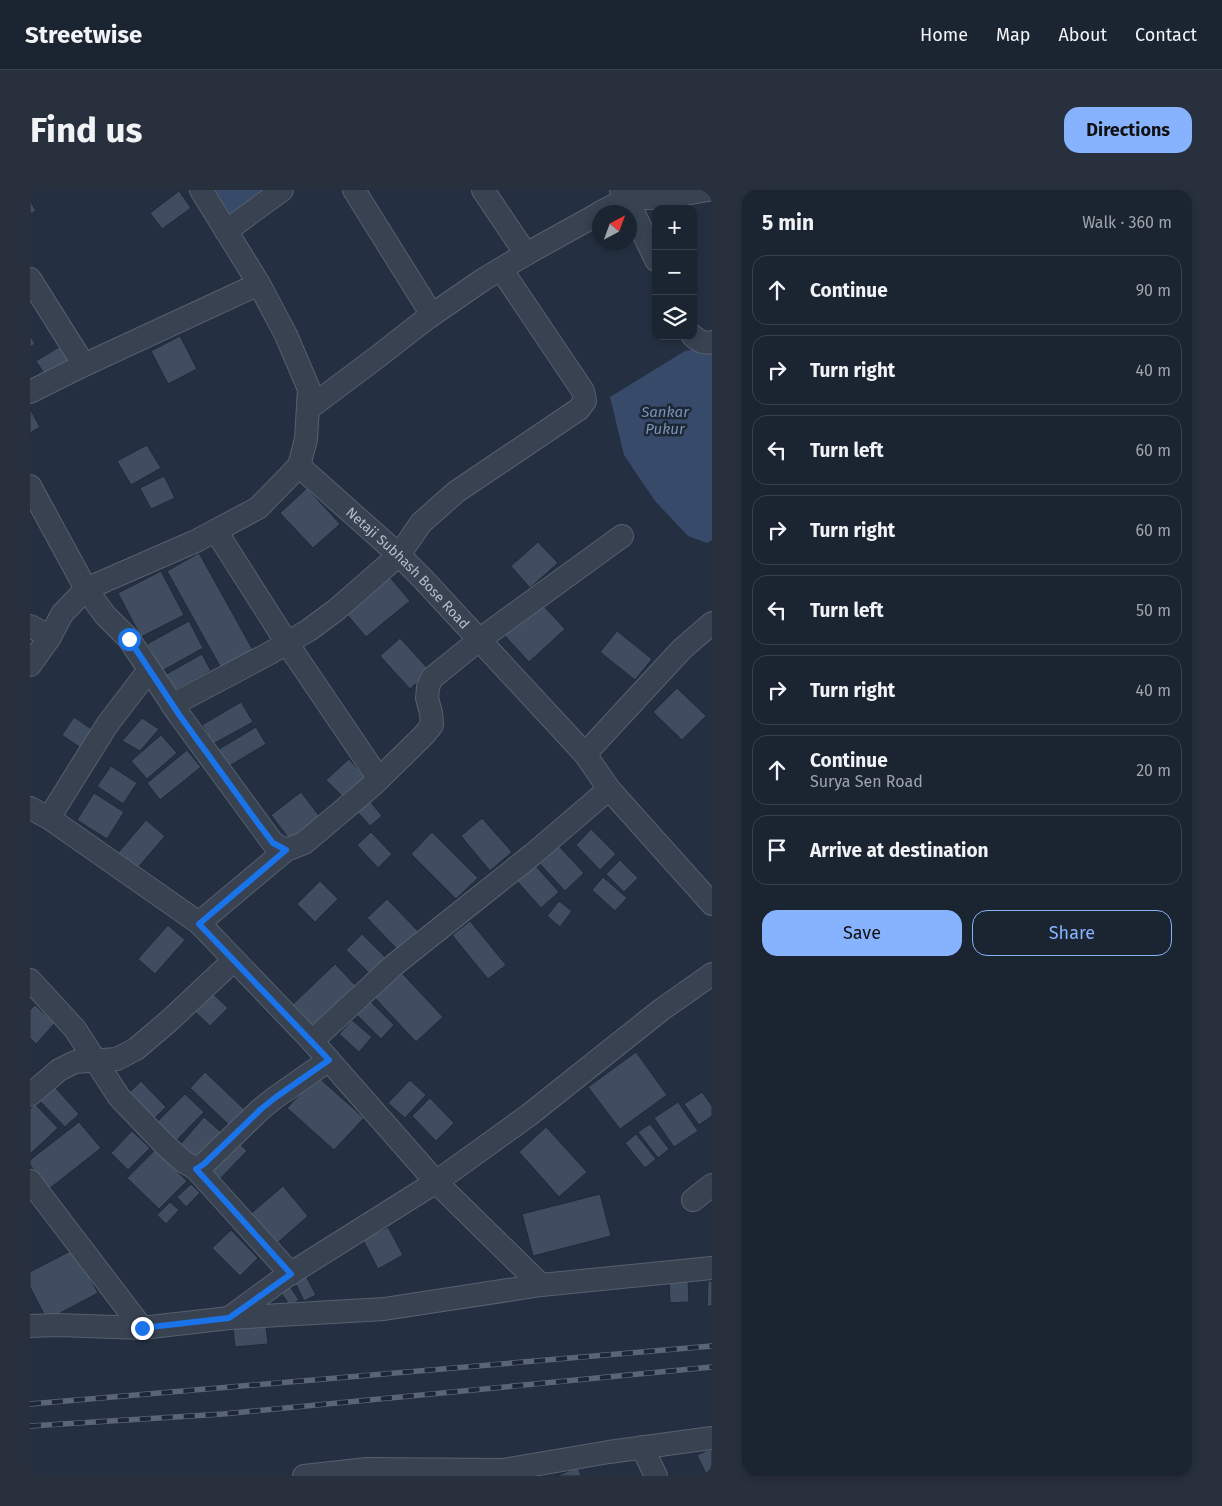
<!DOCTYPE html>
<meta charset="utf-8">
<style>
:root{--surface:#1b2431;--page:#28303d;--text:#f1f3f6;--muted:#a0a4ab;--line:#39414d;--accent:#87b3fe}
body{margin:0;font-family:"Fira Sans",sans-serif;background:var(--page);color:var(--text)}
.controls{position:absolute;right:15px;top:15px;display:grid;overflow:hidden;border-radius:10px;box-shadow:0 2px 8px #0003}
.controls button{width:45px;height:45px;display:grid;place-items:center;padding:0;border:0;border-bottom:1px solid var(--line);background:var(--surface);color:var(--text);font:25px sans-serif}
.compass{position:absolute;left:562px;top:15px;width:45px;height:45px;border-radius:50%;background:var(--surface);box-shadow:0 2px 8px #0003;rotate:41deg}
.stop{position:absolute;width:15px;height:15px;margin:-11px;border:4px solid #1a73e8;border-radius:50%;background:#fff}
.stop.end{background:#1a73e8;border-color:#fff;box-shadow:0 1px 5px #0008}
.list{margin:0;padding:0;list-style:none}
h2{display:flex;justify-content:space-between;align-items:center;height:65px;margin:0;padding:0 20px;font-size:21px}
h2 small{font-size:16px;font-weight:400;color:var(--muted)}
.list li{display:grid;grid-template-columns:32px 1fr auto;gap:15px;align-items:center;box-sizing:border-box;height:70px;margin:0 10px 10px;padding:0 10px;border:1px solid var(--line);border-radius:15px}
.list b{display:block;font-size:19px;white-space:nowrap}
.list p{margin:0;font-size:16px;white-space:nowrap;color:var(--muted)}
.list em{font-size:16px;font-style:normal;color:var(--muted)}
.actions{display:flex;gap:10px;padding:15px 20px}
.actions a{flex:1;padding:11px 0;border:1px solid var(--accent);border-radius:15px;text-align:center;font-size:18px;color:var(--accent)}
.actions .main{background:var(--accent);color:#111}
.icon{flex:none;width:28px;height:28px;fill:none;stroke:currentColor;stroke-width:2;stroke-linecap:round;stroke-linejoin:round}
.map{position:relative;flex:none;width:682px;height:1286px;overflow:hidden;border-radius:15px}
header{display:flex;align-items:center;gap:30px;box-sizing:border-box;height:70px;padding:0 25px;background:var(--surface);border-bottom:1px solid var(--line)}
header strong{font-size:24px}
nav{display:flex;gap:28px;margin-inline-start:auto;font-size:18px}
.intro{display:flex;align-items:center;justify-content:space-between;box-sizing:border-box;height:120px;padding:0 30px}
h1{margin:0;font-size:35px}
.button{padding:12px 22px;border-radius:15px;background:var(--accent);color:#111;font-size:18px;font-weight:700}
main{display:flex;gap:30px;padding:0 30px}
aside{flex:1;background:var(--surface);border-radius:15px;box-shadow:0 2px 8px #0003}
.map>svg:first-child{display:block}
.water{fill:#374a69}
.building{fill:#404d61;stroke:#1f2938}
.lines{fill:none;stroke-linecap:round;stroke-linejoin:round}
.minor-casing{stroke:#56606e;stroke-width:24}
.minor{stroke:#384251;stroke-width:22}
.rail-casing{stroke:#5a6678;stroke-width:5.5}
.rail{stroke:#1d2736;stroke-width:4;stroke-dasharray:11;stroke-linecap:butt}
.route{stroke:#1a73e8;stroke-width:6}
.labels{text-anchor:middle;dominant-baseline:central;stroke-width:5;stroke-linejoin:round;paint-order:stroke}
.street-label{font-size:14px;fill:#b5bdcb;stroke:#1d2736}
.water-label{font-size:15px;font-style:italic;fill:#7b92b4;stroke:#1d2736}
</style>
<header>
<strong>Streetwise</strong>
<nav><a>Home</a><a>Map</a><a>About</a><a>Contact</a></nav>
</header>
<div class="intro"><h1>Find us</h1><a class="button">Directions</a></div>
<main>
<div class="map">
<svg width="682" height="1286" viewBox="0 0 682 1286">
<rect width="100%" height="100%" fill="#243041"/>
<path class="water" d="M183,0H236L198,27Z
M682,156V350L677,353L658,346L625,311L594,265L580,207L655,161Z"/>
<path class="building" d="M149,1L161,18L132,39L120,23Z
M0,10L6,21L0,24Z
M0,145L5,154L0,157Z
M150,146L167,179L138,194L121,161Z
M34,154L45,172L17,188L6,171Z
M0,219L10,237L0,243Z
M117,255L131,278L101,295L87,271Z
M134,286L145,308L121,319L110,298Z
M277,298L310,334L283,358L250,323Z
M508,352L528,373L500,398L481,376Z
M169,363L224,462L192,480L137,381Z
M131,381L154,425L111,447L88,403Z
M358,385L380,411L336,447L314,421Z
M510,412L535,439L499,472L474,445Z
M159,431L173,458L132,481L117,454Z
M587,441L622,469L605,490L570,462Z
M370,448L400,481L380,499L350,466Z
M172,464L181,481L142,502L133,486Z
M647,498L676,526L652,550L623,522Z
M211,512L223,532L183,554L172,535Z
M44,527L67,543L55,561L32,545Z
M112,528L129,539L110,561L92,551Z
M226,537L236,554L196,578L186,561Z
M131,545L147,563L117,589L101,571Z
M157,560L171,577L130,610L117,593Z
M319,569L338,590L316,610L296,590Z
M81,576L107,593L93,614L67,596Z
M271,602L290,627L260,650L241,625Z
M64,603L94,622L77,649L47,630Z
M335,605L352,626L340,636L322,616Z
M452,628L482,662L460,681L431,646Z
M116,630L135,646L106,680L87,664Z
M561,639L586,664L570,680L546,655Z
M341,642L362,664L348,678L327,655Z
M402,642L448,688L426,709L381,664Z
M527,654L554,683L535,701L508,672Z
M590,670L608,688L594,702L576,684Z
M504,674L529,702L511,718L486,690Z
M573,687L597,708L585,721L562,700Z
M290,691L308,709L285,732L267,714Z
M357,709L388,741L368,760L337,728Z
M529,711L542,721L530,737L517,726Z
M440,731L476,775L458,789L422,745Z
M138,735L155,750L125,784L108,769Z
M332,744L360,772L344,788L316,760Z
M305,774L328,798L285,839L262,815Z
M371,782L413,827L386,852L344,807Z
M177,798L198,818L180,836L160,817Z
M340,811L364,835L351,849L327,825Z
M5,815L25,833L6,854L0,848V820Z
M322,830L342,847L329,862L309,844Z
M606,862L637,905L590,939L558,897Z
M175,882L215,920L200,936L160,898Z
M287,886L334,928L304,960L257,918Z
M380,890L396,905L375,928L358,913Z
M111,891L136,917L121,932L95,907Z
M23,895L49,924L35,937L8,909Z
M672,902L682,916V926L669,935L654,914Z
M155,904L174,922L143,954L124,935Z
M400,908L424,933L406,951L382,926Z
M648,912L668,941L644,957L624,928Z
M5,914L28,938L0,964V919Z
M174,927L193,944L167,974L148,957Z
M49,932L71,958L19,999L0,975V970Z
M620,934L639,959L628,968L608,942Z
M516,937L557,982L529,1007L489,962Z
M102,941L120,958L98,980L81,963Z
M606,944L626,969L615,978L595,953Z
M204,948L217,961L185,994L172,980Z
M125,960L157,991L129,1019L97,988Z
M161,994L170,1003L156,1017L147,1007Z
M253,996L278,1026L244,1056L218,1026Z
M570,1004L581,1046L503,1066L492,1024Z
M140,1012L149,1020L136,1034L127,1025Z
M358,1037L373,1065L348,1079L333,1050Z
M201,1040L228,1068L210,1086L182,1058Z
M44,1059L68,1103L17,1130L0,1097V1082Z
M274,1082L286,1105L274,1111L263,1088Z
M658,1087L659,1112L640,1113L639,1088Z
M678,1091H682V1116H677Z
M257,1092L269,1110L260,1116L248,1098Z
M236,1136L238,1154L205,1157L203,1138Z
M682,1258V1286H677L667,1265Z
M548,1277L551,1286H527Z"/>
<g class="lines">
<g class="minor-casing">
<g id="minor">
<path id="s1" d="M171,0L229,94L256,145L279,199L276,249L269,276L369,365L393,389L555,564L579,599L682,714"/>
<path d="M324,0L402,125"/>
<path d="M453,0L496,64"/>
<path d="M591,0L597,9L626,70"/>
<path d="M571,22L597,9L638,7L678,0"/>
<path d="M196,41L252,0"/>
<path d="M0,89L54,175"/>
<path d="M663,146C668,151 675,154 682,152"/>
<path d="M0,202L54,175L229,94"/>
<path d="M278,219L350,165L396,129L454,89L496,64L570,23"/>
<path d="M0,296L56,399L75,425L99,449L150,526L243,653L256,660L274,653L344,594L394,545L402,535L401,523L397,508L398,497L402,488L449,450L592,346"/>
<path d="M186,341L257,453L349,589"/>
<path d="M0,436L20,447"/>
<path d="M0,475L20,447L32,424L56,399L166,351L228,318L269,276"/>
<path d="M142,515L240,463L279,440L306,420L369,365L391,333L426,302L549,219L555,211L553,201L471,79"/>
<path d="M555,564L652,459L682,433"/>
<path d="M0,618L19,628L169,733L282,851L406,992L511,1095"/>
<path d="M19,628L77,535L119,480"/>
<path d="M169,733L256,660"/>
<path d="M0,790L45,839L89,907L134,954L154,972L166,979L174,974L231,919L246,907L299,870"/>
<path d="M282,851L364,775L502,665L579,599"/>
<path d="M0,905L29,880L45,872L87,869L106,859L140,830L204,770"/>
<path d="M166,979L261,1084"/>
<path d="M0,991L112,1138"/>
<path d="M663,1010L682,995"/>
<path d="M199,1128L255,1087L406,992L499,925L631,820L682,784"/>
<path d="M0,1136L28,1135L112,1138L199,1128L354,1119L511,1095L682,1078"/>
<path d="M612,1257L626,1286"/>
<path d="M274,1286L337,1279L473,1280L579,1262L682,1248"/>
</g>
</g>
<use href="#minor" class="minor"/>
<g class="rail-casing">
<path id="rail" d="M0,1214L682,1156
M0,1236L193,1224L682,1177"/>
</g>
<use href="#rail" class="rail"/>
</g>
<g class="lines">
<path class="route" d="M99,449L150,526L227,632L243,653L256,660L169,734L299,870L246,907L231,919L174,974L166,979L261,1084L199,1128L112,1138"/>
</g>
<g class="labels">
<g class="street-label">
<text stroke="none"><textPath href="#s1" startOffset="454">Netaji Subhash Bose Road</textPath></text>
</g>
<g class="water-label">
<text x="635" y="222">Sankar<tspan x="635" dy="17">Pukur</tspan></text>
</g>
</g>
</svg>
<div class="controls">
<button>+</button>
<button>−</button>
<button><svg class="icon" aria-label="layers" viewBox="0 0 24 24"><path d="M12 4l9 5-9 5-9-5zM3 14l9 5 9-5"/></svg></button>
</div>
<svg class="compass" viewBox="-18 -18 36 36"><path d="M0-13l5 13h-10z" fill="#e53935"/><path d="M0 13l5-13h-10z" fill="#a0a4ab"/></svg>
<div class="stop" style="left:99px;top:449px"></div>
<div class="stop end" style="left:112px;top:1138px"></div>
</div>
<aside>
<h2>5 min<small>Walk · 360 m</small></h2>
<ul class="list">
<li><svg class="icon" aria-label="ahead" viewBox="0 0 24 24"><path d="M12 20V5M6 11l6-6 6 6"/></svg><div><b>Continue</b></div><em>90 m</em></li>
<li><svg class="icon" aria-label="right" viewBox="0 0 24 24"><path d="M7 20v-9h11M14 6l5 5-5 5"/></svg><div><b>Turn right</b></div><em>40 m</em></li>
<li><svg class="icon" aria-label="left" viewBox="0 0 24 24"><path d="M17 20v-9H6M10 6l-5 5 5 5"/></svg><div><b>Turn left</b></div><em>60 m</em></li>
<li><svg class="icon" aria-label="right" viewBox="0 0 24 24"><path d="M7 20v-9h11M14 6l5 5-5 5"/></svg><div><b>Turn right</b></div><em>60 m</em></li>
<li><svg class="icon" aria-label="left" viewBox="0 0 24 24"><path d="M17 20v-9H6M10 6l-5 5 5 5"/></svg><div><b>Turn left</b></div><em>50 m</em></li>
<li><svg class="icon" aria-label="right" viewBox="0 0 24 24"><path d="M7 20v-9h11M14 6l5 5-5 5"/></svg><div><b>Turn right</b></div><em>40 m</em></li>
<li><svg class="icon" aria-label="ahead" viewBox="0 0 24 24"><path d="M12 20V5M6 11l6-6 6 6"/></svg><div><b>Continue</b><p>Surya Sen Road</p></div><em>20 m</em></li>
<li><svg class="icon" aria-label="arrive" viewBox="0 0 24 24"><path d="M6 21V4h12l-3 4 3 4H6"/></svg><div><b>Arrive at destination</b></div></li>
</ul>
<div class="actions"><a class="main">Save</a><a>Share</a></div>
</aside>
</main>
